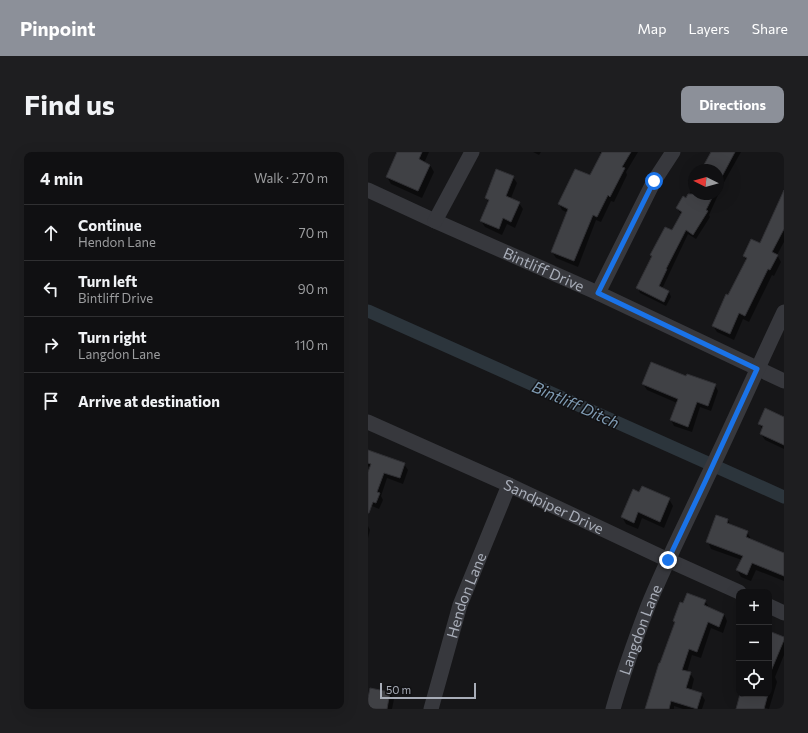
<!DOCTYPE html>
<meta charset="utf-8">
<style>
:root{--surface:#101012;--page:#1e1e20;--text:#f1f3f6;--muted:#9c9d9f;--line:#303032;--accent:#8c9099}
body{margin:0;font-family:Commissioner,sans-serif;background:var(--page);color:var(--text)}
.controls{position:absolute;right:12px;bottom:12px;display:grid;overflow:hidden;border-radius:8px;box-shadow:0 4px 16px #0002}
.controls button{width:36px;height:36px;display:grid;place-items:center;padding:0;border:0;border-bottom:1px solid var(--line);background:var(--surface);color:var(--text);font:20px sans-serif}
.compass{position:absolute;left:320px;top:12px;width:36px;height:36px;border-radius:50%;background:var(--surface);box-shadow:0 4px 16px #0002;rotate:275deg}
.scale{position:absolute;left:12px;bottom:10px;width:96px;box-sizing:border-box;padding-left:4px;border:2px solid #a8adb8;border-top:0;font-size:11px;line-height:14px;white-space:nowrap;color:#a8adb8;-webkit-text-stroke:3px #111113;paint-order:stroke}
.stop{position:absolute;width:12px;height:12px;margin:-9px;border:3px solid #1a73e8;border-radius:50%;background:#fff}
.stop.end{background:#1a73e8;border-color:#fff;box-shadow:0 1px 4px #0008}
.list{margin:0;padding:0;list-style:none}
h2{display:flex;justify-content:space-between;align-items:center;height:52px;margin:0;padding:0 16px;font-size:17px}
h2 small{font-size:13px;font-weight:400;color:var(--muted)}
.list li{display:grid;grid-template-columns:26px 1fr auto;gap:12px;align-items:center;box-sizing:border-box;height:56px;padding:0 16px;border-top:1px solid var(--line)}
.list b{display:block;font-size:15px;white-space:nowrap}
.list p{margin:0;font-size:13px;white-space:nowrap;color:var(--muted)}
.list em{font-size:13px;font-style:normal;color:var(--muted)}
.icon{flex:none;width:22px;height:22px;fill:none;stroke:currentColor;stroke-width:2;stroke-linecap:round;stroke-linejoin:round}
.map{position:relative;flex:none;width:416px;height:557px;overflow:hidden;border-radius:8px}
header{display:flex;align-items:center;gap:24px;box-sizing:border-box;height:56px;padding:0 20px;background:var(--accent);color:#fff}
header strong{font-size:19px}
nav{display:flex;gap:22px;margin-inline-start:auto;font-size:14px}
.intro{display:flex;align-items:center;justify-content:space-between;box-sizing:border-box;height:96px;padding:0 24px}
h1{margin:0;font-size:28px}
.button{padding:10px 18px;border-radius:8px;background:var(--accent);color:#fff;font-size:14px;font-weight:700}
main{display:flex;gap:24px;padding:0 24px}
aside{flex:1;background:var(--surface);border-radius:8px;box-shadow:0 4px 16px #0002}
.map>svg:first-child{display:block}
.shadow{fill:#0007}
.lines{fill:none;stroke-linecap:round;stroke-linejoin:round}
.canal{stroke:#2c353c;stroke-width:13}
.building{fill:#404145;stroke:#303034}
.minor{stroke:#37383d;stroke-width:15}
.route{stroke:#1a73e8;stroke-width:5}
.labels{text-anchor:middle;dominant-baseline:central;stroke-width:3;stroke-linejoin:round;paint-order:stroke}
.street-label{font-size:15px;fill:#a8adb8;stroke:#111113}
.water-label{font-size:16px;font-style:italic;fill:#7f9bb3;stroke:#111113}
</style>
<header>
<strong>Pinpoint</strong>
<nav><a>Map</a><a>Layers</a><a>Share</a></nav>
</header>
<div class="intro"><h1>Find us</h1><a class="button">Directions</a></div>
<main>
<aside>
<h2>4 min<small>Walk · 270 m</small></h2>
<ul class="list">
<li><svg class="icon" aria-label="ahead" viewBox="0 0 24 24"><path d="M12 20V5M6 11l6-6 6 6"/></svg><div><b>Continue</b><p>Hendon Lane</p></div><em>70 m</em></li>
<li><svg class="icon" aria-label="left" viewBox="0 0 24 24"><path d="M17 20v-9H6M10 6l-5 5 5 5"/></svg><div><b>Turn left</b><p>Bintliff Drive</p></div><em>90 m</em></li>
<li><svg class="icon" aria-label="right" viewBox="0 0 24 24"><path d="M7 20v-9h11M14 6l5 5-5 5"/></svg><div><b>Turn right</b><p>Langdon Lane</p></div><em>110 m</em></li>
<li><svg class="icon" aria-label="arrive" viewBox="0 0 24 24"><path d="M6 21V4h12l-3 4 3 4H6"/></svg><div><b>Arrive at destination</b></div></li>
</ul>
</aside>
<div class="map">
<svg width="416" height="557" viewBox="0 0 416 557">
<rect width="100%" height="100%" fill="#161618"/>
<path class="shadow" d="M36,0H61L56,11L62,13L66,20L54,46L23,32L19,25Z
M165,0H173L171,3Z
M231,0H270L258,20L259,23L246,50L243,49L233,70L228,68L210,115L188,106L184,100L200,61L194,58L191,52L223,25L234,2Z
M344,0H373L355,32L341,63L342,65L328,87L320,82L294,137L301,140L303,145L298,154L272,141L270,136L285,106L284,103L304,79L314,62L312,61L309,56L319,48L326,32V42H350V18H332L333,17L335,18Z
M145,25L149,31L143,46L151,51L155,57L147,76L139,72L134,83L117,75L113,69L121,51L118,46Z
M416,43V90L409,103L413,110L406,124L404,123L381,170L375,167L366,188L349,180L345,174L378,108L376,104L392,93Z
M275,232L347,233L350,239L343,259L332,255L324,280L306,274L303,268L309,251L279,238Z
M416,266V297L397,288L393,282L395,278L391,272Z
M0,304L36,312L40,318L35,332L19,326L13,344L15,348L11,357L4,354L0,362V323L2,316L0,314Z
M272,341L301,347L305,354L296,376L274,366L270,377L258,372L254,365Z
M349,364L360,368L363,374L379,380L383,387V388L416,403V429L388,418L383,429L373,425L369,418L374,408L343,397L340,390Z
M0,374L2,378L0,386Z
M337,449L341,455L356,462L359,469L355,481L343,476L333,506L324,503L319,520L322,521L326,527L323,539L333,542L337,548L334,557H315L306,554V557H278L307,472L306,469Z
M401,480L416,486V503L407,525L409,530L401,557L395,555V557H368L373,542H401Z
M22,541L26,547L24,557H0V549Z"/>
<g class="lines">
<path class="canal" d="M0,159L416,345"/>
</g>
<path class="building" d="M29,0H54L51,7L62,13L50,39L18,25Z
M234,0H263L254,15L257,16L242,45L240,43L229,65L225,63L206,109L183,100L200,57L190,52L207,17L222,23Z
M343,0H367L350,32V18H333Z
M128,17L146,24L138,44L152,50L143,70L135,66L131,77L112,69L121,48L117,46Z
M416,38V77L404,100L410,103L402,118L400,117L377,164L371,161L362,182L344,174L358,142L360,143L379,106L375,104L383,87L392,91Z
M320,42H346L338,58L340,59L325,83L318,78L298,117H299L291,134L301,139L296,150L268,136L284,104L282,103L297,75L304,78L314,60L308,56L315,44L318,46Z
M283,210L318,224L319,222L348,232L340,254L329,250L320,275L302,268L310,247L274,232Z
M397,256L416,265V293L392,282L395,274L390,272Z
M0,298L37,311L32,326L16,321L9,340L12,341L8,351L5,350L1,361H0V320L3,312L0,311Z
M274,334L302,346L292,370L270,360L266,371L253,365L265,337L271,340Z
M348,363L360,367L359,371L380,379L378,385L416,401V424L384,411L379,423L368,418L375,404L338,390Z
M319,441L338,448L336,453L356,462L351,475L340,470L329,500L321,497L314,518L323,520L318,536L334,541L329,557L303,549L301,557H277L291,511H292L307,470L305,469L312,450L315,451Z
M401,479L416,485V488L401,524Z
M2,536L22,540L19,557H0V546Z
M372,542H400L396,557H368Z"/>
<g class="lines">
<g class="minor">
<path id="s1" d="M0,38L67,69L230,141L416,229"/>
<path d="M67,69L104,0"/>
<path d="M230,141L286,29L305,0"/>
<path id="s2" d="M0,270L141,333L300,408L371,440"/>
<path d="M401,454L416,461"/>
<path id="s3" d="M63,557L92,453L141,333"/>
<path id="s4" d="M245,557C255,522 267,488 280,454C297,412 318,371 337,330C364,274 389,217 416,160"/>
</g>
</g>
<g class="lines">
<path class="route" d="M286,29L230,141L389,217L337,330L300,408"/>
</g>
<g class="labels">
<g class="street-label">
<text stroke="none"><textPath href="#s1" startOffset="193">Bintliff Drive</textPath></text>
<text stroke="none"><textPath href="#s2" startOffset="204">Sandpiper Drive</textPath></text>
<text stroke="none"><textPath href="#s3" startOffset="119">Hendon Lane</textPath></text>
<text stroke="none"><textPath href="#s4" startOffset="84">Langdon Lane</textPath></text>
</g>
<g class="water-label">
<text transform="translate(208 252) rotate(24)">Bintliff Ditch</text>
</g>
</g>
</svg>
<div class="controls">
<button>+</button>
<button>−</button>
<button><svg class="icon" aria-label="locate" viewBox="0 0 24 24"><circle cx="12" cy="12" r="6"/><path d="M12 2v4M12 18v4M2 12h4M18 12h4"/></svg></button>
</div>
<svg class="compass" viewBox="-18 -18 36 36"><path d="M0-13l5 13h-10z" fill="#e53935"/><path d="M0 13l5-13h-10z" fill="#9c9d9f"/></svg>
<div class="scale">50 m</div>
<div class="stop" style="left:286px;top:29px"></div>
<div class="stop end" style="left:300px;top:408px"></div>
</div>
</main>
